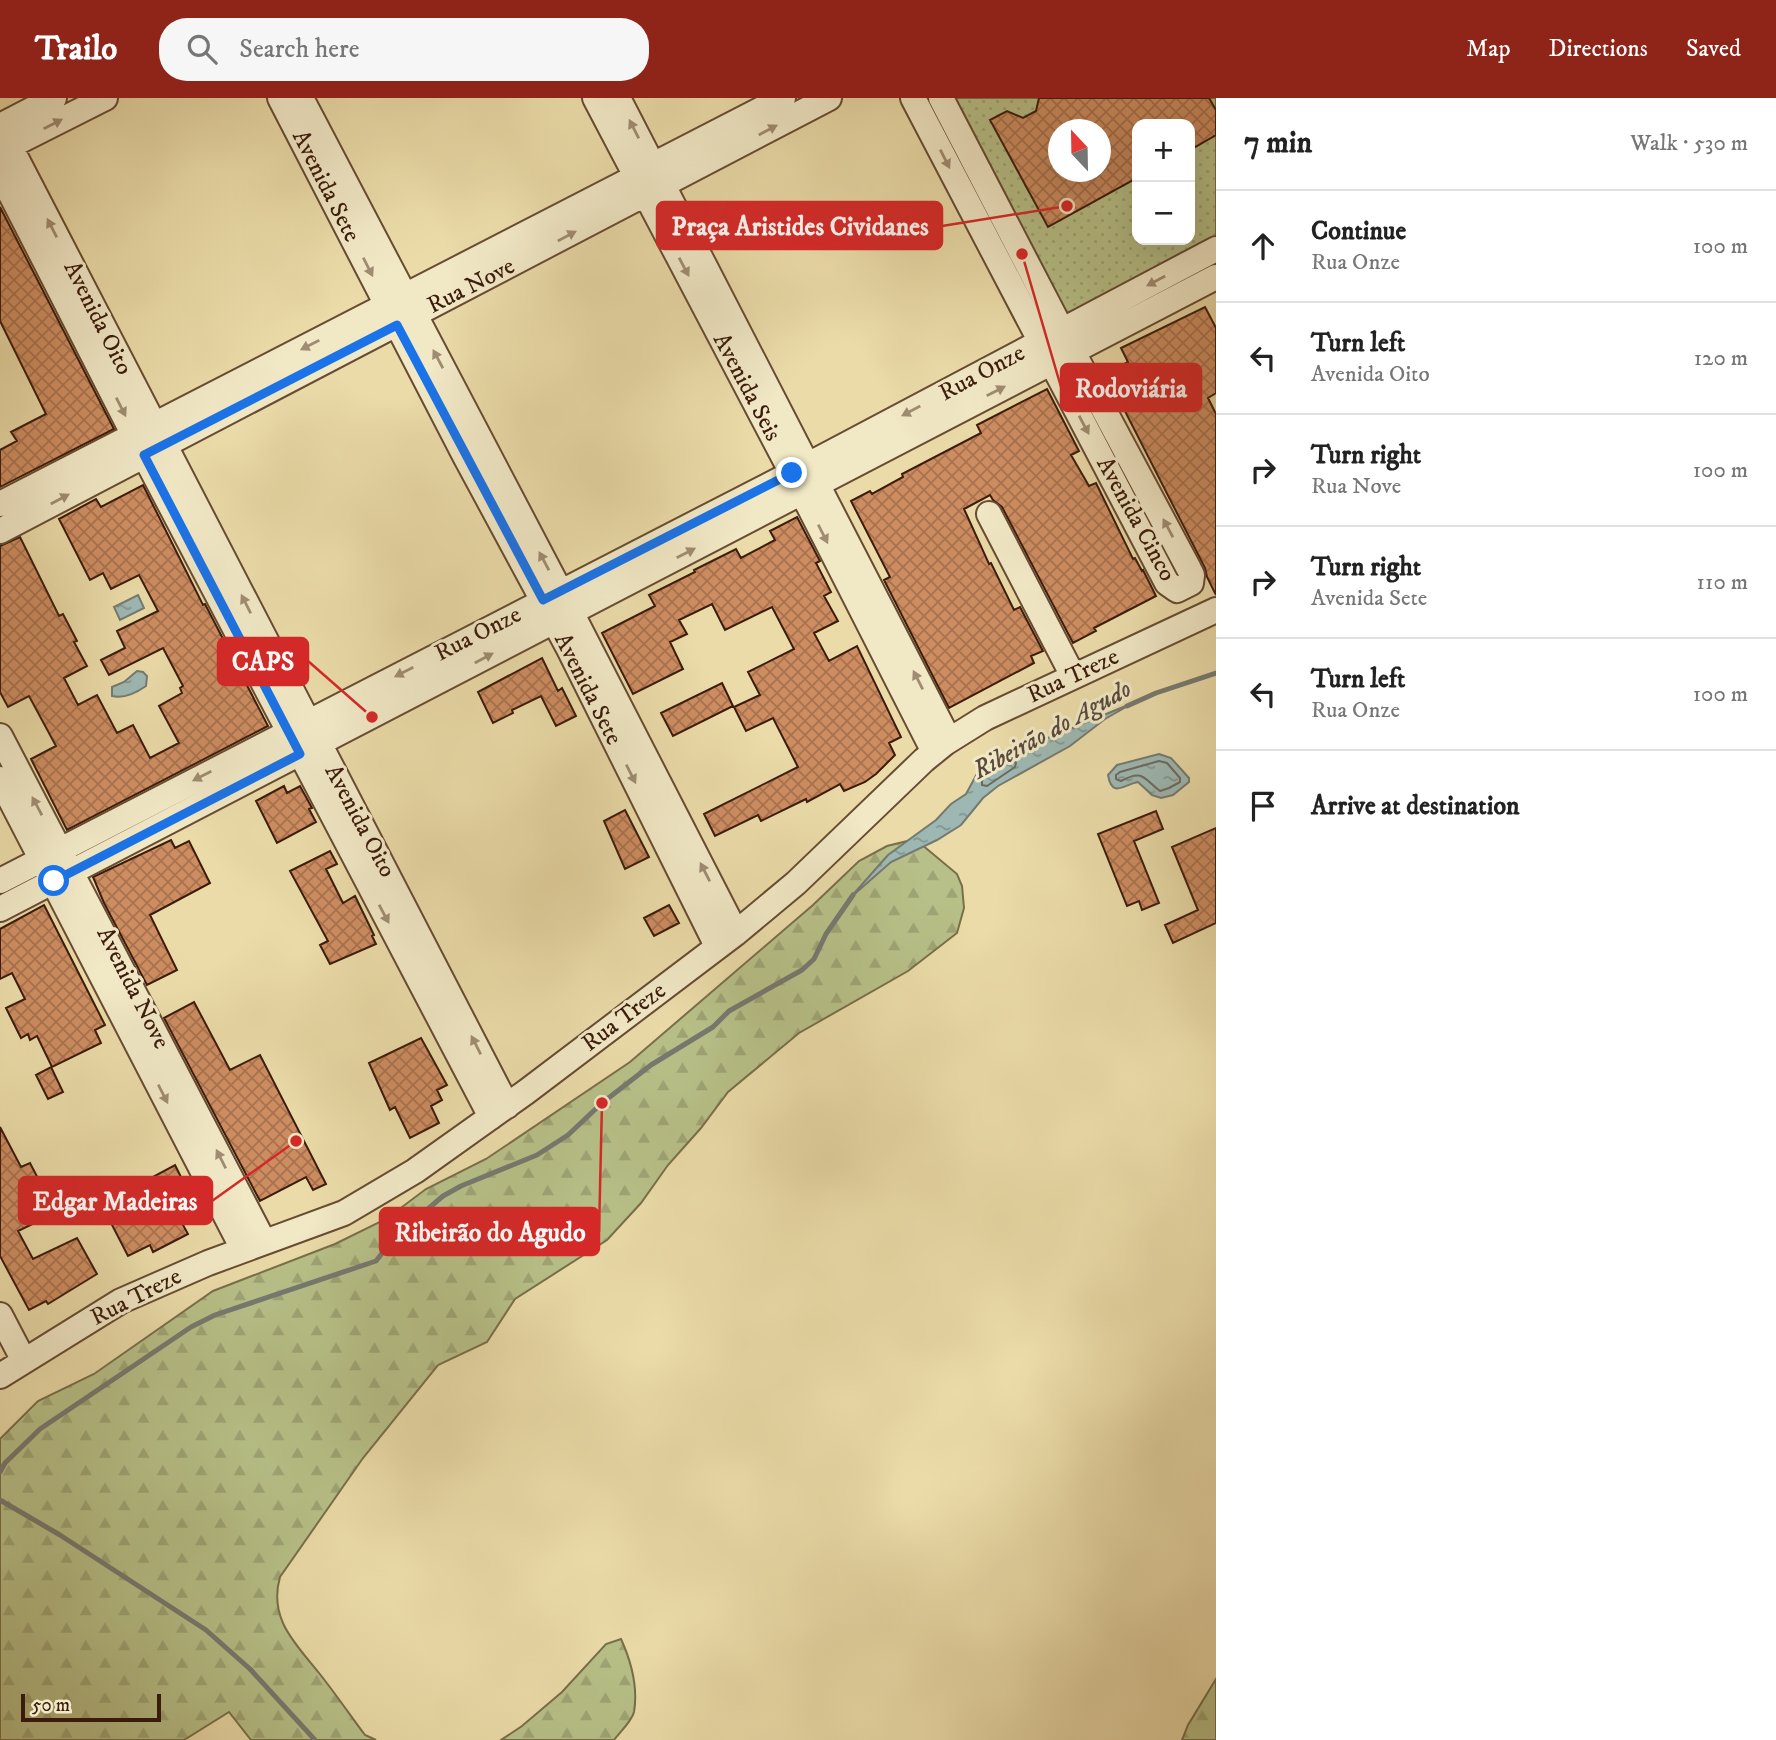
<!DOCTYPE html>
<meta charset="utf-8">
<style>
:root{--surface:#fff;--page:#f6f6f6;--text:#222;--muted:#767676;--line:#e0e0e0;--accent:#8f2418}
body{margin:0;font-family:"IM FELL DW Pica",serif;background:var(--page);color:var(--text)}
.controls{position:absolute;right:21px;top:21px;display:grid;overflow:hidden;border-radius:14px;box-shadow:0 7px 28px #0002}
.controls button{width:63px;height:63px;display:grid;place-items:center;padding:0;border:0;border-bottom:2px solid var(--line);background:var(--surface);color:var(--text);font:35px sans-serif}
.compass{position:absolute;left:1048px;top:21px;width:63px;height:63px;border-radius:50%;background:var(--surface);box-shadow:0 7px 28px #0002;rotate:338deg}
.scale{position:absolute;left:21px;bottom:18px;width:140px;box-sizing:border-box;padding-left:7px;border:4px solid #3b1b0b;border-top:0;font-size:19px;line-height:24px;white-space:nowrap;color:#3b1b0b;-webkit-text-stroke:5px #f1e8c6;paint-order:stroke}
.stop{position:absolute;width:21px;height:21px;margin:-16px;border:5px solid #1a73e8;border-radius:50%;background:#fff}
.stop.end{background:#1a73e8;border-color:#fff;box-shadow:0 2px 7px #0008}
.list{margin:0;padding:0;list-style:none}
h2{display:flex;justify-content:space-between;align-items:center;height:91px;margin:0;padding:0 28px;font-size:30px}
h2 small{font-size:23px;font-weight:400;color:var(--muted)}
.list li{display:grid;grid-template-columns:46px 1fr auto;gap:21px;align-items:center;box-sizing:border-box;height:112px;padding:0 28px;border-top:2px solid var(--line)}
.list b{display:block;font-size:26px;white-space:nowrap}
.list p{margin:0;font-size:23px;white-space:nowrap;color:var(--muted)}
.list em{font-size:23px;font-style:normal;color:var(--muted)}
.icon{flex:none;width:38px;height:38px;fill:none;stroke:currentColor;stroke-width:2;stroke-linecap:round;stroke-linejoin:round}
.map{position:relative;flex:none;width:1216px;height:1642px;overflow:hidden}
header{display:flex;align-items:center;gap:42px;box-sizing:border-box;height:98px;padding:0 35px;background:var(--accent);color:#fff}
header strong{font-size:33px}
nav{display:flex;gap:38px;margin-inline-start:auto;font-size:24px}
.search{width:490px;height:63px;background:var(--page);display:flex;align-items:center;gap:18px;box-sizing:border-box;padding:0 24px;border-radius:28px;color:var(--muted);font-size:26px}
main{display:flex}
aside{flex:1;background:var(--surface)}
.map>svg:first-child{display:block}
.forest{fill:url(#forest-firs);stroke:#796e4a;stroke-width:2}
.park{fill:url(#park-dots);stroke:#796e4a;stroke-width:2;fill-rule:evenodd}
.water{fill:url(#water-ripples);stroke:#767970;stroke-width:2}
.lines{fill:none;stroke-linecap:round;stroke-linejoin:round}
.shore{stroke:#6c6a5f;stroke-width:2}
.stream{stroke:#767970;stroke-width:5}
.building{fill:url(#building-cross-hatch);stroke:#3b1b0b;stroke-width:2;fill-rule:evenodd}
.minor-casing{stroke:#674b32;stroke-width:28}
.minor{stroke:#f1e8c6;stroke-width:24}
.oneway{fill:#9f8c72}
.route{stroke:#1a73e8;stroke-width:9}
.labels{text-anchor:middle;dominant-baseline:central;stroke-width:6;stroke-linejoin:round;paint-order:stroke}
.street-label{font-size:24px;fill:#3b1b0b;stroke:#f1e8c6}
.water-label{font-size:26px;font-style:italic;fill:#584a3d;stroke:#f1e8c6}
.leader{fill:none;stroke:#d62828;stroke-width:2.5}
.callout-dot{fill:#d62828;stroke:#f1e8c6;stroke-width:2.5}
.callout{fill:#d62828;stroke:#d62828;stroke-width:2.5}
.callout-label{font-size:26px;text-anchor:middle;font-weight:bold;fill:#fff}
</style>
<header>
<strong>Trailo</strong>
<div class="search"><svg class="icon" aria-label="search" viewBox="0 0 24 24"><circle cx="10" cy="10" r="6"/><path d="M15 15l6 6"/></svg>Search here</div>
<nav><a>Map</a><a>Directions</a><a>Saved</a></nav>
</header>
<main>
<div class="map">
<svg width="1216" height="1642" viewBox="0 0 1216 1642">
<defs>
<pattern id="forest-firs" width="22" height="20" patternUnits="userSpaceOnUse" patternTransform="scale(1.75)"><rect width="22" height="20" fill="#b7c088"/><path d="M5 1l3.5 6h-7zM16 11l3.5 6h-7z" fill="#9ea474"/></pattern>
<pattern id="park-dots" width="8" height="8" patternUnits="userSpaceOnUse" patternTransform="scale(1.75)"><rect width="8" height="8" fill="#b7c088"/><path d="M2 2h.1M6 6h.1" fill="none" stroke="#9ea474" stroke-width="1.8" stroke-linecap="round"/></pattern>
<pattern id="water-ripples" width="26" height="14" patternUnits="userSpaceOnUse" patternTransform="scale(1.75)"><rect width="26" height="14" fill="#9db8b3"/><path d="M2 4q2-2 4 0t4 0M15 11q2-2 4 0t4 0" fill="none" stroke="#819590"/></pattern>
<pattern id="building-cross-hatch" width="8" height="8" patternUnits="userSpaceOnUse" patternTransform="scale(1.75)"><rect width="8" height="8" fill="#cd8d61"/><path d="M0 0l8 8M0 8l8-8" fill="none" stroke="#a8724e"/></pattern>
</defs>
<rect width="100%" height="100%" fill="#eadba8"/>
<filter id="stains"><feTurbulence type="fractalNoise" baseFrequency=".00286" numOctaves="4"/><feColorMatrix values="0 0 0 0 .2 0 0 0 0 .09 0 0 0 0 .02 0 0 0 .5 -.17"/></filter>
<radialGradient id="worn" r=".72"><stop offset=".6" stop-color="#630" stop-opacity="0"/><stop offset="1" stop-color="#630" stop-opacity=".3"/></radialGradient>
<path class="forest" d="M915,741L957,776L962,788L964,810L957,835L908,873L799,935L728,994L701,1030L668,1067L641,1105L607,1142L515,1201L487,1244L438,1267L363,1360L280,1479C268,1521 296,1546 319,1575C335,1595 350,1617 365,1637L376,1642H251L229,1614L184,1642H0V1341L38,1303L94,1276L213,1193L335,1146L386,1121L426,1091L486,1061L630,964L813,807L859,763L887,748Z
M621,1541C631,1563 638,1590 634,1614C632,1623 620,1634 614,1642H501L522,1628L562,1594L606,1546Z
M1216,1581V1642H1182L1188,1627Z"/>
<path class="park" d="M941,0H1216V151L1062,233ZM1137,26H1190V142H1137ZM1058,32H1100V74H1058Z"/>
<path class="water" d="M138,497L144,510L120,522L114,509Z
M137,573L143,574L147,578L146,588C136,595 124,601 112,598V589L124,584Z
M1133,605L1105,621L1070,648L998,688L983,700L961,727L937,742L891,764L850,800L888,757L936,722L951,706L966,696L978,674L992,663Z
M1159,656L1171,660L1189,680V684L1173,697L1161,700L1152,697L1138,684C1125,686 1112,701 1108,677L1117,667Z"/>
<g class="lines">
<path class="shore" d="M1012,663L1016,665L1015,669L987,688L982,687V683L988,674L995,669Z
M1159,663L1167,665L1180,680V684L1169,690L1160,693C1143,680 1143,671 1121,683L1116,681V677L1120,674Z"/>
<path class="stream" d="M1127,608L1156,595L1216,575
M0,1374L5,1365L40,1331L191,1229L215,1217L376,1163L394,1140L443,1098L461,1088L537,1057L568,1037L602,1005L651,967L713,929L729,913L802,872L814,861L826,836L853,797
M0,1402L60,1437L206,1532L250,1571L315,1642"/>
</g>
<path class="building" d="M1039,0H1209L1216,12V37L1190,52V26H1137V80L1048,129L990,22L1007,13L1023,20L1036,13ZM1059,32H1101V74H1059Z
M0,109L114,331L0,389V352L17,343L11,334L46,316L0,223Z
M1205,209L1216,230V295L1208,300L1216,316V497L1207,479L1205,470L1106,276L1128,264L1121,250Z
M1047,291L1079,353L1071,357L1089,388L1096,385L1133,461L1135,460L1142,473L1143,472L1156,498L1094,530L1096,533L1073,545L1002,409L993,402L990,397L964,411L989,466L991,465L1014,512L1020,509L1043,553L1031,558L1034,565L949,610L884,482L890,479L851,403L870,393L872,396L903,379L902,376L981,335L977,327Z
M143,387L203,507L205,506L268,628L67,732L31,661L56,648L29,598L8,609L0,594V448L20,439L59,518L63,516L77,543L74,544L87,568L64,580L78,607L97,597L117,635L133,627L150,660L179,645L159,608L182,595L180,590L183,588L163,550L109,577L101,562L125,550L117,533L158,513L139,477L111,491L103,475L90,482L59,421L96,401L101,409Z
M797,419L820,463L816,465L831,494L824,498L838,523L814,535L829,563L857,548L901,639L889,645L895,657L876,676L865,684L844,693L840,686L807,704L806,701L761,723L758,717L715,738L704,716L798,669L773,620L746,633L734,609L760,597L748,574L794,551L772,509L725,532L712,506L679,522L687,536L670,544L683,571L633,596L602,535L655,508L649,497L695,474L694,472L736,451L741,460L775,442L770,433Z
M542,560L558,593L562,590L576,618L556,628L541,598L512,612L513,615L493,625L478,594Z
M722,585L733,608L673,638L661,615Z
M284,688L287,695L300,688L312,710L309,711L316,724L277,745L256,703Z
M625,712L649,759L625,771L604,723Z
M1156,713L1163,731L1134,743L1159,805L1142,812L1139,803L1127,808L1098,736Z
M1216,730V825L1173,845L1165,827L1198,812L1172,749Z
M171,742L175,750L189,743L210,785L150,817L177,872L147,887L104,805L93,779Z
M330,753L337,766L326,771L343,805L355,798L374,837L372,838L376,846L330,866L320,847L328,843L290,773Z
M44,807L105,927L95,932L101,945L52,969L37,938L30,942L28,936L21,940L6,910L25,901L12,875L0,881V831Z
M669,807L679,825L654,838L644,820Z
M194,904L230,972L260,957L326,1086L313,1092L306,1079L260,1103L164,920Z
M421,940L447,987L437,992L442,1002L431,1008L439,1025L410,1040L395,1009L390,1012L369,965Z
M51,969L63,994L48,1001L36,977Z
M0,1029L21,1069L30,1065L43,1090L49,1088L58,1105L44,1112L47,1119L18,1133L33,1161L77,1140L97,1176L48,1206L46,1203L29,1212L0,1158Z
M175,1067L182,1081L171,1087L178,1101L171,1105L188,1136L153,1154L150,1147L128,1158L110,1123L117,1120L116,1116L132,1108L125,1094Z"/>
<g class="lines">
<g class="minor-casing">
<path id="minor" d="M280,0L465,358L568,549L717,848
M301,0L571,514L736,835
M595,0L792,375L934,654
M618,0L949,642
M913,0L1167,485L1177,492L1191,485L1192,477L1189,471L1073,254L941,0
M0,28L54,0
M0,29L507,1008
M0,53L105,0
M0,75L144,357L491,1019
M0,406L636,79L653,67L783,0
M989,416L1073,578
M0,433L829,0
M0,638L264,1144
M0,681L243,1151
M0,783L808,367L1216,151
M0,811L1216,179
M0,1217L24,1263
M0,1278L121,1203L208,1165L344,1115L415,1073L526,994L736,835L796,785L924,662L945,645L985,620L1216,512"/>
</g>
<use href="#minor" class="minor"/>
</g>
<defs><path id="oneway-solid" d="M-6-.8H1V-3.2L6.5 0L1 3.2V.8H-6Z" transform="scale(1.75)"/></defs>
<g class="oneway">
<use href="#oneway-solid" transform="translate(53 26) rotate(-27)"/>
<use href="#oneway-solid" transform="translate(634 31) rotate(-117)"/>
<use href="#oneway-solid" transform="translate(768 32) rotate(-28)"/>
<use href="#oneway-solid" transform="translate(945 61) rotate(63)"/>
<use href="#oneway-solid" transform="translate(52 130) rotate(-117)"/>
<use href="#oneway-solid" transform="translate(567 138) rotate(-28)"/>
<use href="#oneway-solid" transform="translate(368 169) rotate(63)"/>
<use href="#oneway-solid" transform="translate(684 169) rotate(62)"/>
<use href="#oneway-solid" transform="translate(1156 183) rotate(152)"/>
<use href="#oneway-solid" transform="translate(310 247) rotate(153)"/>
<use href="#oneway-solid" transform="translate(438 261) rotate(-118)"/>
<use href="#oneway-solid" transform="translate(996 293) rotate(-27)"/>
<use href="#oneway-solid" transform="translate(121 309) rotate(63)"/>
<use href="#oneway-solid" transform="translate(911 313) rotate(152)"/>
<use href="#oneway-solid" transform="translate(1084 327) rotate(62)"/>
<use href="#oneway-solid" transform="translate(60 401) rotate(-28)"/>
<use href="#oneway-solid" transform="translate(1168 430) rotate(-118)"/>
<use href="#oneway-solid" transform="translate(823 436) rotate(63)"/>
<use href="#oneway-solid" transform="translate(686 455) rotate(-27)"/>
<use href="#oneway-solid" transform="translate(544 463) rotate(-118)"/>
<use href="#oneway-solid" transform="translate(246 506) rotate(-117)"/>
<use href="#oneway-solid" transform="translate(484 560) rotate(-28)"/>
<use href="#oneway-solid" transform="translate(404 574) rotate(153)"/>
<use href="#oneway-solid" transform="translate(918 582) rotate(-117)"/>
<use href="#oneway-solid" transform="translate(631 676) rotate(63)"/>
<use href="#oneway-solid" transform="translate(202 678) rotate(153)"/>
<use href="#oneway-solid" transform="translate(37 708) rotate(-118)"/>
<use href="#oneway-solid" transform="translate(705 774) rotate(-117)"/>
<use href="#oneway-solid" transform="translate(384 816) rotate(62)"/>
<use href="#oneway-solid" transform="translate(476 947) rotate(-117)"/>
<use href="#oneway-solid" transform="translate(163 996) rotate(63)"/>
<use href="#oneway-solid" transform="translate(221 1061) rotate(-117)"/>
</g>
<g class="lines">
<path class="route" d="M54,783L300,656L144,357L397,227L543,502L792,375"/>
</g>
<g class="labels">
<g class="street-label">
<text transform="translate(326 88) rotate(63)">Avenida Sete</text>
<text transform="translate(471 188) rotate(-27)">Rua Nove</text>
<text transform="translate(98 220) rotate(63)">Avenida Oito</text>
<text transform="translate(982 275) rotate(-28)">Rua Onze</text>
<text transform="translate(747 289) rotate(62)">Avenida Seis</text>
<text transform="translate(1136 421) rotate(61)">Avenida Cinco</text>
<text transform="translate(478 536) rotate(-27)">Rua Onze</text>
<text transform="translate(1073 578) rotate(-25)">Rua Treze</text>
<text transform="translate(588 591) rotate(63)">Avenida Sete</text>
<text transform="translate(360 723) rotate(62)">Avenida Oito</text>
<text transform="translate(133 890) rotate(63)">Avenida Nove</text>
<text transform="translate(624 919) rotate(-37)">Rua Treze</text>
<text transform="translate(136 1199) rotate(-27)">Rua Treze</text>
</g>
<g class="water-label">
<text transform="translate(1052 632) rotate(-29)">Ribeirão do Agudo</text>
</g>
</g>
<path class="leader" d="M1067 108L942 128M1022 156L1061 289M372 619L308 563M296 1043L212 1103M602 1005L599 1134"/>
<g class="callout-dot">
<circle cx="1067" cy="108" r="7"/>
<circle cx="1022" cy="156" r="7"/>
<circle cx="372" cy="619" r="7"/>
<circle cx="296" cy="1043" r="7"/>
<circle cx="602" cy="1005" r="7"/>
</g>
<g class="callout">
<rect x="657" y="104" width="285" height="47" rx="7"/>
<rect x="1061" y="266" width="140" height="47" rx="7"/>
<rect x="218" y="540" width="90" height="47" rx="7"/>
<rect x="19" y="1079" width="193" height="47" rx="7"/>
<rect x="380" y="1110" width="219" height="47" rx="7"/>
</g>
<g class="callout-label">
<text x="800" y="137">Praça Aristides Cividanes</text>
<text x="1131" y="299">Rodoviária</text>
<text x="263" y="572">CAPS</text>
<text x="115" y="1112">Edgar Madeiras</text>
<text x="490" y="1143">Ribeirão do Agudo</text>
</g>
<rect width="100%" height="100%" filter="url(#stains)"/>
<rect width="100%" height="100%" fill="url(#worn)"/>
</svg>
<div class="controls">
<button>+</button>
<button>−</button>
</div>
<svg class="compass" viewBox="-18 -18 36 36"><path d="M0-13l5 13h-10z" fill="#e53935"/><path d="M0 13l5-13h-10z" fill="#767676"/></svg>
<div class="scale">50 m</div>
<div class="stop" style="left:54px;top:783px"></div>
<div class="stop end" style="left:792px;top:375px"></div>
</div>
<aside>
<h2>7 min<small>Walk · 530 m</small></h2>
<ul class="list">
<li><svg class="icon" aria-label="ahead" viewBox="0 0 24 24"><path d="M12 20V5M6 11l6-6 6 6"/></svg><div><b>Continue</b><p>Rua Onze</p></div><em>100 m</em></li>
<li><svg class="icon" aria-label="left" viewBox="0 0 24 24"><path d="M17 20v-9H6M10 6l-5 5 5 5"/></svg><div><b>Turn left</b><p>Avenida Oito</p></div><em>120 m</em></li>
<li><svg class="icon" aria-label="right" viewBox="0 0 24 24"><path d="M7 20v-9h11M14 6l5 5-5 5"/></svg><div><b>Turn right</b><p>Rua Nove</p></div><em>100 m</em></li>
<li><svg class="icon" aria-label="right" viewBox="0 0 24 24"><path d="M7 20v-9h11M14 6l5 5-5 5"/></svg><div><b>Turn right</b><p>Avenida Sete</p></div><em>110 m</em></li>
<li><svg class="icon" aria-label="left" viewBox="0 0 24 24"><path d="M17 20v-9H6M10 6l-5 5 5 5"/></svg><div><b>Turn left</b><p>Rua Onze</p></div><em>100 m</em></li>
<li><svg class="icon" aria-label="arrive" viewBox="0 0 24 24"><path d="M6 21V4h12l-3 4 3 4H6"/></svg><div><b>Arrive at destination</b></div></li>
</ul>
</aside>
</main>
